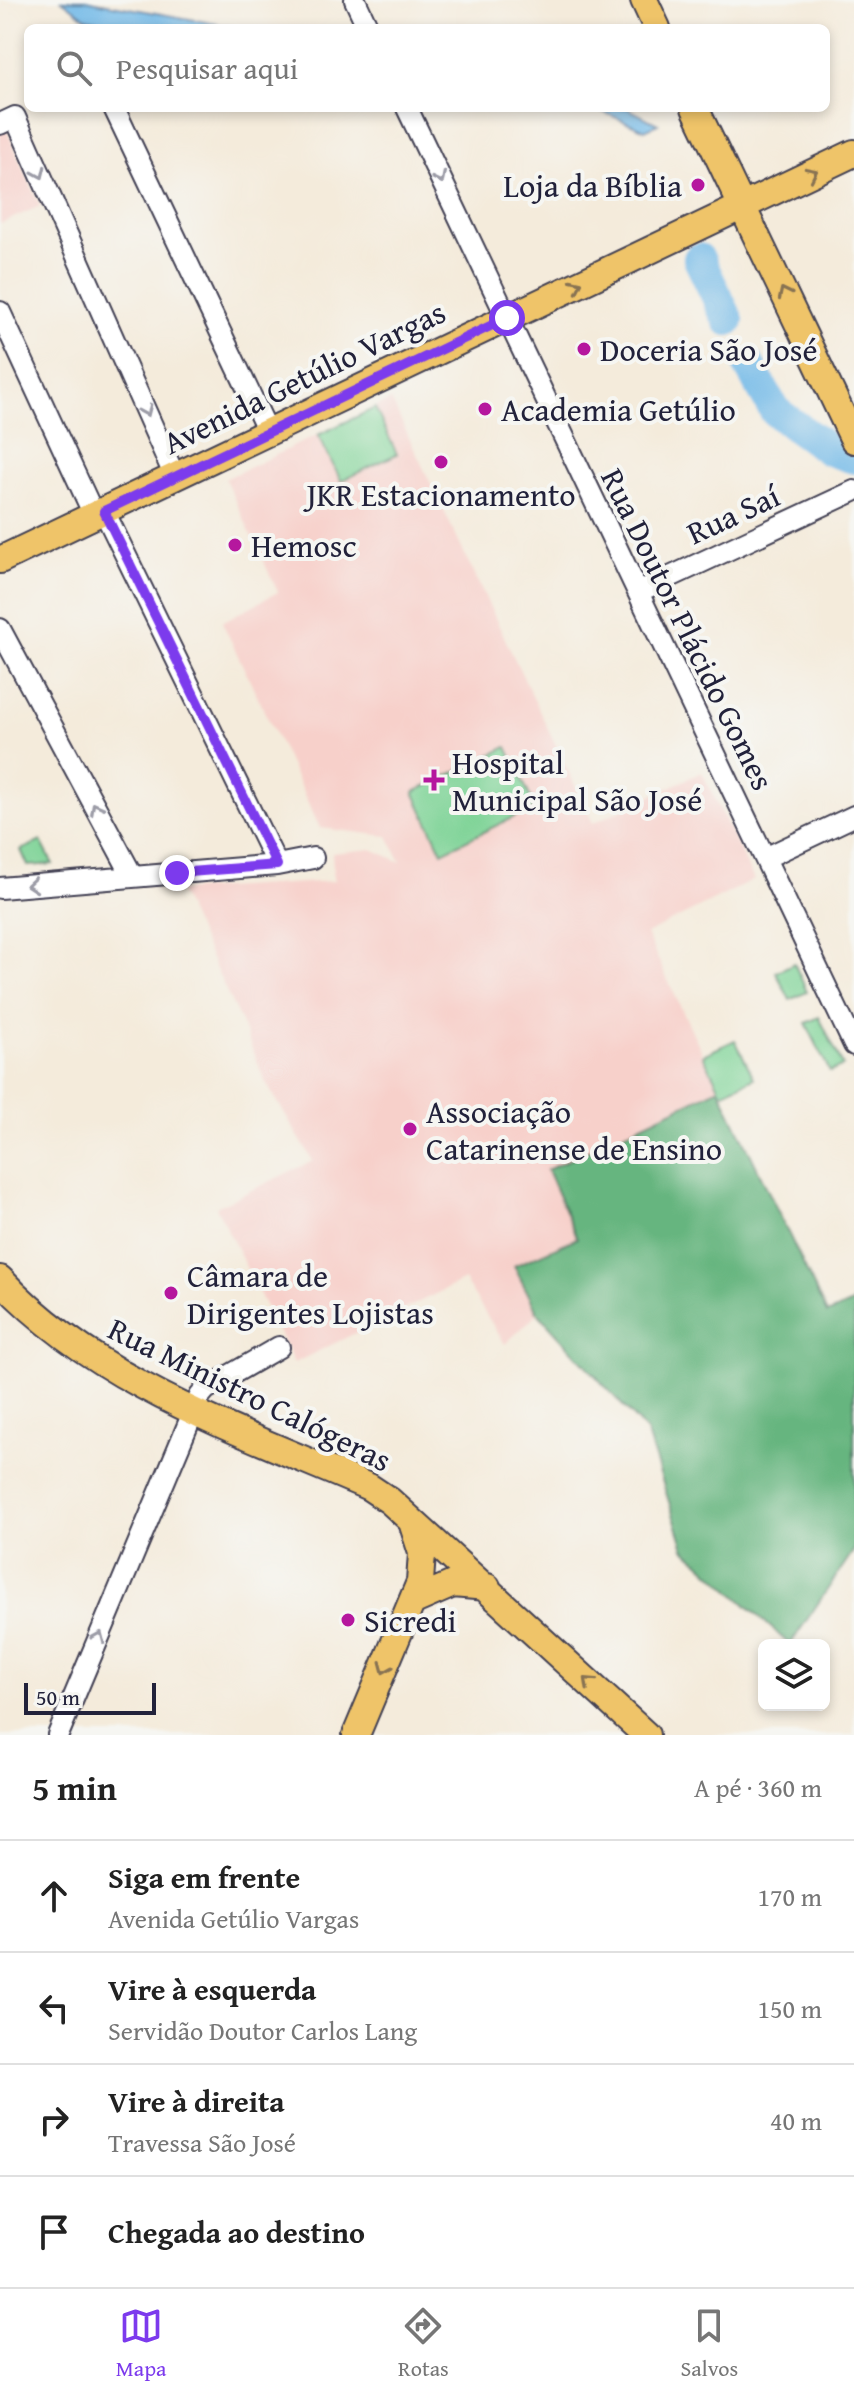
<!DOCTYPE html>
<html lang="pt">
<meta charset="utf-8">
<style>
:root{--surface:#fff;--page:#f6f6f6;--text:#222;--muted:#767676;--line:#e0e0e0;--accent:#7c3aed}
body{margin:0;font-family:"Gentium Book Plus",serif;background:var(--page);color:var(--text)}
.controls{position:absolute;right:24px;bottom:24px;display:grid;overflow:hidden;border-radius:12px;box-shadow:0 4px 12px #0003}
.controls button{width:72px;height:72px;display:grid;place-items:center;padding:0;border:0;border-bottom:2px solid var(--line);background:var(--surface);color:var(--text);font:40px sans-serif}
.scale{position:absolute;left:24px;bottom:20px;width:132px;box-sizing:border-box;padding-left:8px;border:4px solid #22223b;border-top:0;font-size:22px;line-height:28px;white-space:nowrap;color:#22223b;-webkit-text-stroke:6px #f6f6f2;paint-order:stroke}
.stop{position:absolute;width:24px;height:24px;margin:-18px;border:6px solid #7c3aed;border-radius:50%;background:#fff}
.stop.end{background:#7c3aed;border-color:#fff;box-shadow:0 2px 8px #0008}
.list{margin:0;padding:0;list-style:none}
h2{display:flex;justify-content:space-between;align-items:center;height:104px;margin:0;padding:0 32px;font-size:34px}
h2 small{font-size:26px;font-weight:400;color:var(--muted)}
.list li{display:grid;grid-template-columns:52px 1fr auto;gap:24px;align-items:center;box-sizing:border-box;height:112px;padding:0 32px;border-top:2px solid var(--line)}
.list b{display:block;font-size:30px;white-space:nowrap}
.list p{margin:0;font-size:26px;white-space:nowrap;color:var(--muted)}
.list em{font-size:26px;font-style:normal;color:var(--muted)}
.icon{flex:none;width:44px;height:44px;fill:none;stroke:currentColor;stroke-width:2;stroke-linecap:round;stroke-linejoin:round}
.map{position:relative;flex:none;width:854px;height:1735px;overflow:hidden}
.search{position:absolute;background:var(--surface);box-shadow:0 4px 12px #0003;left:24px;right:24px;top:24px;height:88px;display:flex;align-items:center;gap:20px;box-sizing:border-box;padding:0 28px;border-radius:12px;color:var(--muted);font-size:30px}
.sheet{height:552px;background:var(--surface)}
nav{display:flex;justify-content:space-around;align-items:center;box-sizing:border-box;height:112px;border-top:2px solid var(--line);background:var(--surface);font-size:22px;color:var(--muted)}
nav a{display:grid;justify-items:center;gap:4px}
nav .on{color:var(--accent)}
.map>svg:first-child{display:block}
.built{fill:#f7d0ca}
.green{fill:#7ed396;stroke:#507a68;stroke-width:2}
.forest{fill:#66b57f;stroke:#446c5d;stroke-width:2}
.water{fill:#6fb8e7;stroke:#486d91;stroke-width:2}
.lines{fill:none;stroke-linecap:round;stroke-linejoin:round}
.river{stroke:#6fb8e7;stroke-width:32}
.minor-casing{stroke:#424053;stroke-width:24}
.major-casing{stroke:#424053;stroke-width:30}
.minor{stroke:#fff;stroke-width:20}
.major{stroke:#efc469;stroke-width:26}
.oneway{stroke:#9c9ca7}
.oneway2{stroke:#887352}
.route{stroke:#7c3aed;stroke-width:10}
.poi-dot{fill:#b5179e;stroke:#f6f6f2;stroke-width:3}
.labels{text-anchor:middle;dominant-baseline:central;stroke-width:8;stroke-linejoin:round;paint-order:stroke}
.poi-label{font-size:32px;fill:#22223b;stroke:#f6f6f2;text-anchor:start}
.street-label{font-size:32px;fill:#22223b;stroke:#f6f6f2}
</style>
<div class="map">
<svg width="854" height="1735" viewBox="0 0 854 1735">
<rect width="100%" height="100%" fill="#f6f6f2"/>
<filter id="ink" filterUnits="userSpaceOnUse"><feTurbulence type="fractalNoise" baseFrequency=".0125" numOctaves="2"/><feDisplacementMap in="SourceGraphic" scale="16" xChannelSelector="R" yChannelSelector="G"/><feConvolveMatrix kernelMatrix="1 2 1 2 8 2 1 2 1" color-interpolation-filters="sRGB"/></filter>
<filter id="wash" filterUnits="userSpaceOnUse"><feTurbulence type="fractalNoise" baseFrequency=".006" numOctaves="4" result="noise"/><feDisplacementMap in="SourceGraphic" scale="32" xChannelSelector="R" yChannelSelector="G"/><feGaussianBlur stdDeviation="1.8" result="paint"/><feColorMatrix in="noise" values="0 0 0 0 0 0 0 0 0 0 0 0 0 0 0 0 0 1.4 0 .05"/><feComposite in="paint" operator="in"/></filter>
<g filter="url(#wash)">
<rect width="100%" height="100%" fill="#f4ebdb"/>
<path class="built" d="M6,129L40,206L0,224V131Z
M391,400L593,823L702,772L754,880L646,934L719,1088L547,1170L577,1238L515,1266L538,1313L505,1344L464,1280L294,1363L216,1207L313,1161L265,1081L240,1020L179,891L334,881L332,853L372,849L401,862L388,836L320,828L222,622L278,592L225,479Z"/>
<path class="green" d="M375,408L397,454L341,481L318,435Z
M507,747L535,807L442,852L414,792Z
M41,841L53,864L28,866L21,850Z
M794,963L807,992L790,1000L776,972Z
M819,1017L843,1066L830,1072L806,1023Z
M735,1040L754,1078L722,1093L703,1055Z"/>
<path class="forest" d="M719,1088L827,1314L854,1302V1550L790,1645L684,1548L646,1431L538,1313L514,1266L577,1238L547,1170Z"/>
<path class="water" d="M62,0H85L239,28H130L86,18Z
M594,108H627L658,124L645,130Z"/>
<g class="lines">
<path class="river" d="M699,259L728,320
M748,364L775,411L829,450L854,458"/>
</g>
</g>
<g filter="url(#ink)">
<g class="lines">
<g class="minor-casing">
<path id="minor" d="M355,0L368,28
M114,108L268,432
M407,108L854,1045
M0,124L15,117L175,477
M0,312L94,515
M104,511L277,865
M638,592L854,491
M0,629L133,877
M765,858L854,816
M0,888L277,865L313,858
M58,1735L200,1396L206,1389L279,1347"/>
</g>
<g class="major-casing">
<path id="major" d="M644,0L657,28
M695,108L854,440
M0,560L854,153
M0,1279C98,1384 240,1431 369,1487L390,1501L646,1735
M414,1601L453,1584L487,1587
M356,1735L420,1582L422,1553L412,1522"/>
</g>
<use href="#minor" class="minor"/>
<use href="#major" class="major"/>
</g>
<defs><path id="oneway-chevron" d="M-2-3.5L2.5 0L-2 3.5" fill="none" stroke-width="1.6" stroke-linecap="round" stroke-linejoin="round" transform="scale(2)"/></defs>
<g class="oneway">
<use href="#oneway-chevron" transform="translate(40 173) rotate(66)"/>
<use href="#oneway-chevron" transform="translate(440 178) rotate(64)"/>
<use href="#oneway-chevron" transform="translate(146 411) rotate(66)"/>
<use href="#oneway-chevron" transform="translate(96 808) rotate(-118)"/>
<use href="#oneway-chevron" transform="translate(32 885) rotate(175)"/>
<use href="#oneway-chevron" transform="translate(99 1637) rotate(-67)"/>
</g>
<g class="oneway2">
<use href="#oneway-chevron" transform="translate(812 173) rotate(-26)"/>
<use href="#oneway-chevron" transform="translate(577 285) rotate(-25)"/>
<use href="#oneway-chevron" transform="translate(784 293) rotate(-116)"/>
<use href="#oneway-chevron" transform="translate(385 1668) rotate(113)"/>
<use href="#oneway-chevron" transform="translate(589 1682) rotate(-137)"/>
</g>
</g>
<g class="lines" filter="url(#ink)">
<path class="route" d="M177,873L277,865L104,511L507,318"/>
</g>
<g class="poi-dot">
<circle cx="698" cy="185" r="8"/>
<circle cx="584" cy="349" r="8"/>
<circle cx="485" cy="409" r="8"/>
<circle cx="441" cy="462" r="8"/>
<circle cx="235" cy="545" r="8"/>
<path d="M430 768h8v8h8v8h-8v8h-8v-8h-8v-8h8z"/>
<circle cx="410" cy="1129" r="8"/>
<circle cx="171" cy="1293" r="8"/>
<circle cx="348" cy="1620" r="8"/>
</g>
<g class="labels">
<g class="poi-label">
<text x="682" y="185" text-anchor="end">Loja da Bíblia</text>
<text x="600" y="349">Doceria São José</text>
<text x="501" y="409">Academia Getúlio</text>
<text x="441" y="494" text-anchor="middle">JKR Estacionamento</text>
<text x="251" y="545">Hemosc</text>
<text x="452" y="762">Hospital<tspan x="452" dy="37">Municipal São José</tspan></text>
<text x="426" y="1111">Associação<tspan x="426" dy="37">Catarinense de Ensino</tspan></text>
<text x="187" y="1275">Câmara de<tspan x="187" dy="37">Dirigentes Lojistas</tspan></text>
<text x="364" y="1620">Sicredi</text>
</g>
<g class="street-label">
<text transform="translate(304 377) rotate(-26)">Avenida Getúlio Vargas</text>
<text transform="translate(733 514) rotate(-25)">Rua Saí</text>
<text transform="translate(688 629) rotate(64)">Rua Doutor Plácido Gomes</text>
<text transform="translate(250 1394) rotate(26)">Rua Ministro Calógeras</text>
</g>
</g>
</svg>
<div class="controls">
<button><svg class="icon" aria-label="layers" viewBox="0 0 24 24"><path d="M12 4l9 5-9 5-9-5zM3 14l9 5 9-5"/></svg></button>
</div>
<div class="scale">50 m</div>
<div class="stop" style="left:507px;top:318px"></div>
<div class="stop end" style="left:177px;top:873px"></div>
<div class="search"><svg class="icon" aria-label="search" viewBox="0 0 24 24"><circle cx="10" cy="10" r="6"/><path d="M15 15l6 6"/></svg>Pesquisar aqui</div>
</div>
<section class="sheet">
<h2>5 min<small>A pé · 360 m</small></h2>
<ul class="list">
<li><svg class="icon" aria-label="ahead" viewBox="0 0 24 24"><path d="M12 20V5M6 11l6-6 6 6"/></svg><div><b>Siga em frente</b><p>Avenida Getúlio Vargas</p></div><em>170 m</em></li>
<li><svg class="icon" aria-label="left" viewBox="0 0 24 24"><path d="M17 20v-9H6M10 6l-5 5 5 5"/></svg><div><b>Vire à esquerda</b><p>Servidão Doutor Carlos Lang</p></div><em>150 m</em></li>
<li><svg class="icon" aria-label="right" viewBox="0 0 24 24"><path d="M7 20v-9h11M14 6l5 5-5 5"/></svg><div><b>Vire à direita</b><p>Travessa São José</p></div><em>40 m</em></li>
<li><svg class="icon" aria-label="arrive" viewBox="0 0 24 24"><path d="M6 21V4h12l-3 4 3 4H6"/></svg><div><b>Chegada ao destino</b></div></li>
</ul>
</section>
<nav>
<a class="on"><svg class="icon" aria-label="map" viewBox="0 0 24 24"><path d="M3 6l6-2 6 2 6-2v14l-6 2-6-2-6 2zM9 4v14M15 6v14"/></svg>Mapa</a>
<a><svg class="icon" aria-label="directions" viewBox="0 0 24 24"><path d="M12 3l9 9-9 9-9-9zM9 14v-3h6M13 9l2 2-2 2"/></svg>Rotas</a>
<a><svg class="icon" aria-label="saved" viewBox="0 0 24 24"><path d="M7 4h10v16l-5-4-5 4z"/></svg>Salvos</a>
</nav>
